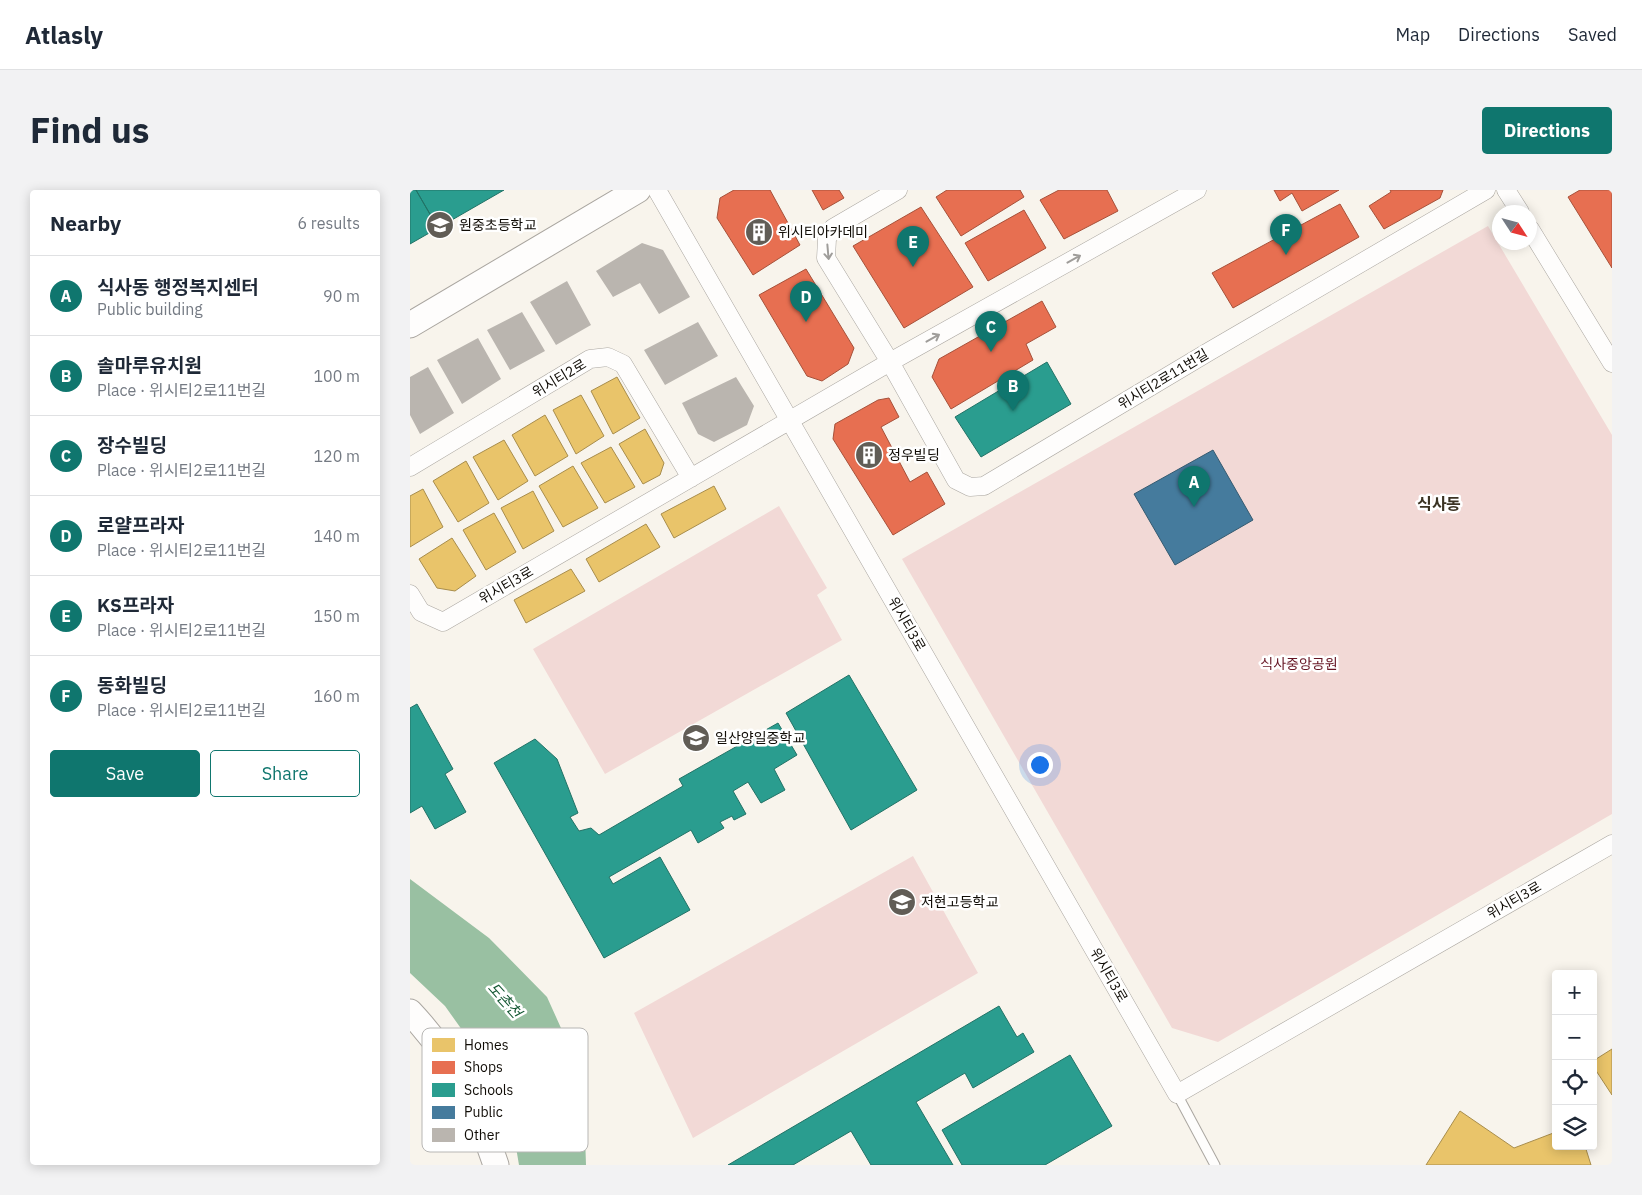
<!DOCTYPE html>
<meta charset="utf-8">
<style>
:root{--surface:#fff;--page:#f2f2f3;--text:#1f2937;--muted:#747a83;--line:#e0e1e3;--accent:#0f766e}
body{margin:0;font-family:"IBM Plex Sans","Noto Sans KR",sans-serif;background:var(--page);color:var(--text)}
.controls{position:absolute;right:15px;bottom:15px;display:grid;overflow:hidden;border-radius:5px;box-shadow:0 2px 12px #0003}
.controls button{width:45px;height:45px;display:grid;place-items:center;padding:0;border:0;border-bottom:1px solid var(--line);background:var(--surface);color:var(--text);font:25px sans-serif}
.compass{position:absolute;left:1082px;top:15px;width:45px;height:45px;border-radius:50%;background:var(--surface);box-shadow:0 2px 12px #0003;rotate:126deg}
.you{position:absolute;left:629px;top:574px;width:18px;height:18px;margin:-12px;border:4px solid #fff;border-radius:50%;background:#1a73e8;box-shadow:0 0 0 8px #1a73e833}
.badge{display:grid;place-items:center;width:32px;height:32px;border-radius:50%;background:var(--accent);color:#fff;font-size:16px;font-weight:700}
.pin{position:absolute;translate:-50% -41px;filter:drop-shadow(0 1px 2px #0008)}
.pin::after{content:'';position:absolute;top:26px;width:18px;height:15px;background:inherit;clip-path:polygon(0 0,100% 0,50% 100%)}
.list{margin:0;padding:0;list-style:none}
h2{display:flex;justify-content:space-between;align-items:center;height:65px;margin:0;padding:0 20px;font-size:21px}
h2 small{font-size:16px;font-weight:400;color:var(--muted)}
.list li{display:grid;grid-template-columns:32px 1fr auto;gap:15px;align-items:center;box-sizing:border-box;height:80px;padding:0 20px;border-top:1px solid var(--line)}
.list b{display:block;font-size:19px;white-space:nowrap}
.list p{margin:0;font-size:16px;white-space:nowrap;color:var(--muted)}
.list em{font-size:16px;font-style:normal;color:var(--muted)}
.actions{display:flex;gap:10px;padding:15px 20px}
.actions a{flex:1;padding:11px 0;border:1px solid var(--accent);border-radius:5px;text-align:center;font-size:18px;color:var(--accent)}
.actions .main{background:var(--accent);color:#fff}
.icon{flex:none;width:28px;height:28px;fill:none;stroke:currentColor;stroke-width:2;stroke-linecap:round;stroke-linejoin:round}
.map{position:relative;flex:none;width:1202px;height:975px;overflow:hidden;border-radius:5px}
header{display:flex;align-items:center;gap:30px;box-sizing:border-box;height:70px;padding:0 25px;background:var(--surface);border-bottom:1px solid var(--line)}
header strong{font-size:24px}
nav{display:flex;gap:28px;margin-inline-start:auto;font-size:18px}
.intro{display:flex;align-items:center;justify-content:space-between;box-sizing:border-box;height:120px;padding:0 30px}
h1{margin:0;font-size:35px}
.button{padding:12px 22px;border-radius:5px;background:var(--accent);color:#fff;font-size:18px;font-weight:700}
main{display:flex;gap:30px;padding:0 30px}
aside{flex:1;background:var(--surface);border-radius:5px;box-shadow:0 2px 12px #0003}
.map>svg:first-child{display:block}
.green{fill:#f2d9d6}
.water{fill:#99c0a2}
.homes{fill:#e9c46a;stroke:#a88d4c}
.shops{fill:#e76f51;stroke:#a6513a}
.schools{fill:#2a9d8f;stroke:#227266}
.public{fill:#457b9d;stroke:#355a70}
.building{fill:#bab5af}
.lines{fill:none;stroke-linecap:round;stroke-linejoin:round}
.lane-casing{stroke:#aaa6a0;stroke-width:11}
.street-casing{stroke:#aaa6a0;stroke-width:19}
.secondary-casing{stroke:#aaa6a0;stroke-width:27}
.lane{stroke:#fefdfc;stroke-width:9}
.street{stroke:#fefdfc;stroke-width:18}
.secondary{stroke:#fefdfc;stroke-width:25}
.oneway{stroke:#9f9d9a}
.labels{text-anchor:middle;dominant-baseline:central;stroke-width:5;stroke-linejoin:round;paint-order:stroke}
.poi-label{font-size:14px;fill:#100c06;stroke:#fff;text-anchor:start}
.street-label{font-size:14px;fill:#100c06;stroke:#fff}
.park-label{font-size:14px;fill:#661624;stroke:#fff}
.water-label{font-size:15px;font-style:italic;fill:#135732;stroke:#fff}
.quarter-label{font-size:16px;font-weight:bold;fill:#3b3323;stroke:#fff}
.key{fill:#fff;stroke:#b7b6b4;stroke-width:1}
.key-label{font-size:14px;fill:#100c06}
</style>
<header>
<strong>Atlasly</strong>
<nav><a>Map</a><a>Directions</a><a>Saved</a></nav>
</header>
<div class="intro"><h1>Find us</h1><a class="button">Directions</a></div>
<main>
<aside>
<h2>Nearby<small>6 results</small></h2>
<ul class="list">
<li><span class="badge">A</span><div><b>식사동 행정복지센터</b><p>Public building</p></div><em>90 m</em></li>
<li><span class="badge">B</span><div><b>솔마루유치원</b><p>Place · 위시티2로11번길</p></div><em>100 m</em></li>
<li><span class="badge">C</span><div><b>장수빌딩</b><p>Place · 위시티2로11번길</p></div><em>120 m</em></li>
<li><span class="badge">D</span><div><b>로얄프라자</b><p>Place · 위시티2로11번길</p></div><em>140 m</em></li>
<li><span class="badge">E</span><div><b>KS프라자</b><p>Place · 위시티2로11번길</p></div><em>150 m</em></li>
<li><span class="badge">F</span><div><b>동화빌딩</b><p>Place · 위시티2로11번길</p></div><em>160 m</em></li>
</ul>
<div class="actions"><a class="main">Save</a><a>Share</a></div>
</aside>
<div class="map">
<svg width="1202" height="975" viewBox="0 0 1202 975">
<rect width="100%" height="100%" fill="#f8f4ec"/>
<path class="green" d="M1078,36L1202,245V624L808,852L762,838L492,369Z
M369,316L417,398L407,405L432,450L195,584L123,459Z
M503,666L568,783L283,948L224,823Z"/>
<path class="water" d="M0,689L79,748L137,807L160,858L174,916L176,975H109L100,922L67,861L35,816L0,783Z"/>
<path class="homes" d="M207,187L230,228L203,244L181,201Z
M171,205L194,246L166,264L143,220Z
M135,225L158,266L125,286L102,245Z
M235,239L254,273L250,285L233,294L209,254Z
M94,250L118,291L88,310L63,267Z
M201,257L225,297L195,313L171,273Z
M56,271L79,313L48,332L23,291Z
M163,276L188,318L153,337L129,296Z
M304,296L316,319L264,348L251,324Z
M13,299L33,337L0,357V306Z
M123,301L144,341L113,359L91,318Z
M84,323L106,362L76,380L53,340Z
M236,334L250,357L189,392L176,369Z
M42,348L66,386L45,401L27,398L9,369Z
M161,379L175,401L116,433L104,410Z
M1202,859V905L1183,876V871Z
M1050,921L1104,958L1146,942V956H1175L1181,975H1016Z"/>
<path class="shops" d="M324,0H360L390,55L343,85L307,28L310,8Z
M402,0H429L434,8L413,20Z
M537,0H610L614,7L551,46L526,7Z
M649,0H697L708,21L654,49L630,10Z
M864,0H929L892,21L882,3L870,11Z
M980,0H1033L1030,8L974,39L959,16L981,2Z
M1170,0H1202V78L1158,7Z
M930,14L949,47L823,118L802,83Z
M511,17L563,97L494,138L443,56Z
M614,20L636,58L578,91L555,53Z
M396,79L444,158L438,174L412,191L397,186L349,105Z
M632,111L646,137L616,154L623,170L541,219L522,187L529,169Z
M479,208L489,227L471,237L500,292L517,282L535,314L483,345L423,249L425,234L468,210Z"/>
<path class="schools" d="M0,0H6L28,38L0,54Z
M6,0H94L28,38Z
M637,172L661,214L571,267L545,227Z
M439,485L507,600L441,640L376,523Z
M7,514L43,579L35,584L56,622L25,639L12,616L0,623V518Z
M368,533L387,565L364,579L375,600L351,613L338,592L323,601L336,624L324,630L322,626L310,632L314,638L288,653L281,640L199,687L203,694L250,667L280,720L194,768L84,573L125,549L147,569L168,623L160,627L169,641L181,638L189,645L273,596L269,589Z
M589,816L607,847L613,843L624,862L563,898L555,883L506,912L543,975H461L441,941L383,975H318Z
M660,865L702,936L635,975H552L532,940Z"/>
<path class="public" d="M803,260L843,330L765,375L724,304Z"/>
<path class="building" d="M232,53L253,60L280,107L249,124L230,93L203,107L186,81Z
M157,91L181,135L146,155L120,112Z
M112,122L135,161L100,180L77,140Z
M288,132L308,166L255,195L234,160Z
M68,148L91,189L52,214L27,170Z
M18,177L44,223L10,244L0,225V187Z
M326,187L344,216L337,235L304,252L288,244L272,213Z"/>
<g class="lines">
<g class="lane-casing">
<path id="lane" d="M767,904L805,975"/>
</g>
<g class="street-casing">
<path id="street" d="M247,0L767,904L1202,654
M488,0L423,38L417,49L416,68L480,172L546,290L560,297L574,296L800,161L1076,0
M1096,0L1110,22
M1120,39L1202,173
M0,277L180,169L198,167L213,174L281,288
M0,404L11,422L33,432L480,172L787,0"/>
</g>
<g class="secondary-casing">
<path id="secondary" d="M0,135L228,0
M0,822C45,870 65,913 86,975"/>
</g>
<use href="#lane" class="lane"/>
<use href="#street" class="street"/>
<use href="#secondary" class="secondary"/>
</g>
<defs><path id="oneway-shaft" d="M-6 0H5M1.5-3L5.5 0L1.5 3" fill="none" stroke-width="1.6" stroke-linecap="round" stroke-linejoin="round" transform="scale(1.25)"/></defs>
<g class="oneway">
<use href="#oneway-shaft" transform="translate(418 62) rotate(85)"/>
<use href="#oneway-shaft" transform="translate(664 69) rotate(-29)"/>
<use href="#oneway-shaft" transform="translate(523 148) rotate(-29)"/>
</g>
<defs>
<g id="school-disc" transform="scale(1.4375)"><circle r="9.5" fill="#615d56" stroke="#fff"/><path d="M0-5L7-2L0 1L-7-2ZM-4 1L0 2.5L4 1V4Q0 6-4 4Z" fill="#fff"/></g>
<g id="building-disc" transform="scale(1.4375)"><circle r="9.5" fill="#615d56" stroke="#fff"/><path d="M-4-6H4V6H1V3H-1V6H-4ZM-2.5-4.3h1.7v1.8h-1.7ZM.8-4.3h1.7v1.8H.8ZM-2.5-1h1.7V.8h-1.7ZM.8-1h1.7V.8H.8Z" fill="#fff"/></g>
</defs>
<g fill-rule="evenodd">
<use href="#school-disc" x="30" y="35"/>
<use href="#building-disc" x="349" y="42"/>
<use href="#building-disc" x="459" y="265"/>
<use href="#school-disc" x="286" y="548"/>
<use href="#school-disc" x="492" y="712"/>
</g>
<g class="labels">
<g class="poi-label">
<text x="49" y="35">원중초등학교</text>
<text x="368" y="42">위시티아카데미</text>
<text x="478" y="265">정우빌딩</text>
<text x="305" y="548">일산양일중학교</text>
<text x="511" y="712">저현고등학교</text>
</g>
<g class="street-label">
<text transform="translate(149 188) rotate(-31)">위시티2로</text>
<text transform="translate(753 189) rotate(-31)">위시티2로11번길</text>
<text transform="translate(96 395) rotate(-30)">위시티3로</text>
<text transform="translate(497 434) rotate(60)">위시티3로</text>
<text transform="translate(1104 710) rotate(-30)">위시티3로</text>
<text transform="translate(699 785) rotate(60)">위시티3로</text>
</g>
<g class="park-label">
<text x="889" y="474">식사중앙공원</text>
</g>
<g class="water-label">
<text transform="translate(95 810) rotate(48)">도촌천</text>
</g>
<g class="quarter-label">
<text x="1029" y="314">식사동</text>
</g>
</g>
<rect x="12" y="838" width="166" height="124" rx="8" class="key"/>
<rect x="22" y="848" width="23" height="14" fill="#e9c46a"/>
<rect x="22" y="871" width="23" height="13" fill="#e76f51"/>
<rect x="22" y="893" width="23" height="14" fill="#2a9d8f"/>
<rect x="22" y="916" width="23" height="13" fill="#457b9d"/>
<rect x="22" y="938" width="23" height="14" fill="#bab5af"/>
<g class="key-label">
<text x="54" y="860">Homes</text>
<text x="54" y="882">Shops</text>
<text x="54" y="905">Schools</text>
<text x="54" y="927">Public</text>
<text x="54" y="950">Other</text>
</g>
</svg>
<div class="controls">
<button>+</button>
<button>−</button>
<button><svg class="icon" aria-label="locate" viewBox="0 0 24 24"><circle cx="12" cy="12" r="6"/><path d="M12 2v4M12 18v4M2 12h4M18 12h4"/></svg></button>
<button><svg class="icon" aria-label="layers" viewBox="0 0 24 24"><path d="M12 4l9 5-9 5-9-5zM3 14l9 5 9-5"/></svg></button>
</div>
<svg class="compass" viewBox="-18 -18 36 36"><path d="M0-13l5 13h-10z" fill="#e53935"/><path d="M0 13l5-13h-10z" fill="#747a83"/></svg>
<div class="you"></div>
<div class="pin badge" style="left:784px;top:317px">A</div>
<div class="pin badge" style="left:603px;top:221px">B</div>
<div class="pin badge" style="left:581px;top:162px">C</div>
<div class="pin badge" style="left:396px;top:132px">D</div>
<div class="pin badge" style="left:503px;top:77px">E</div>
<div class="pin badge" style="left:876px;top:65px">F</div>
</div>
</main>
